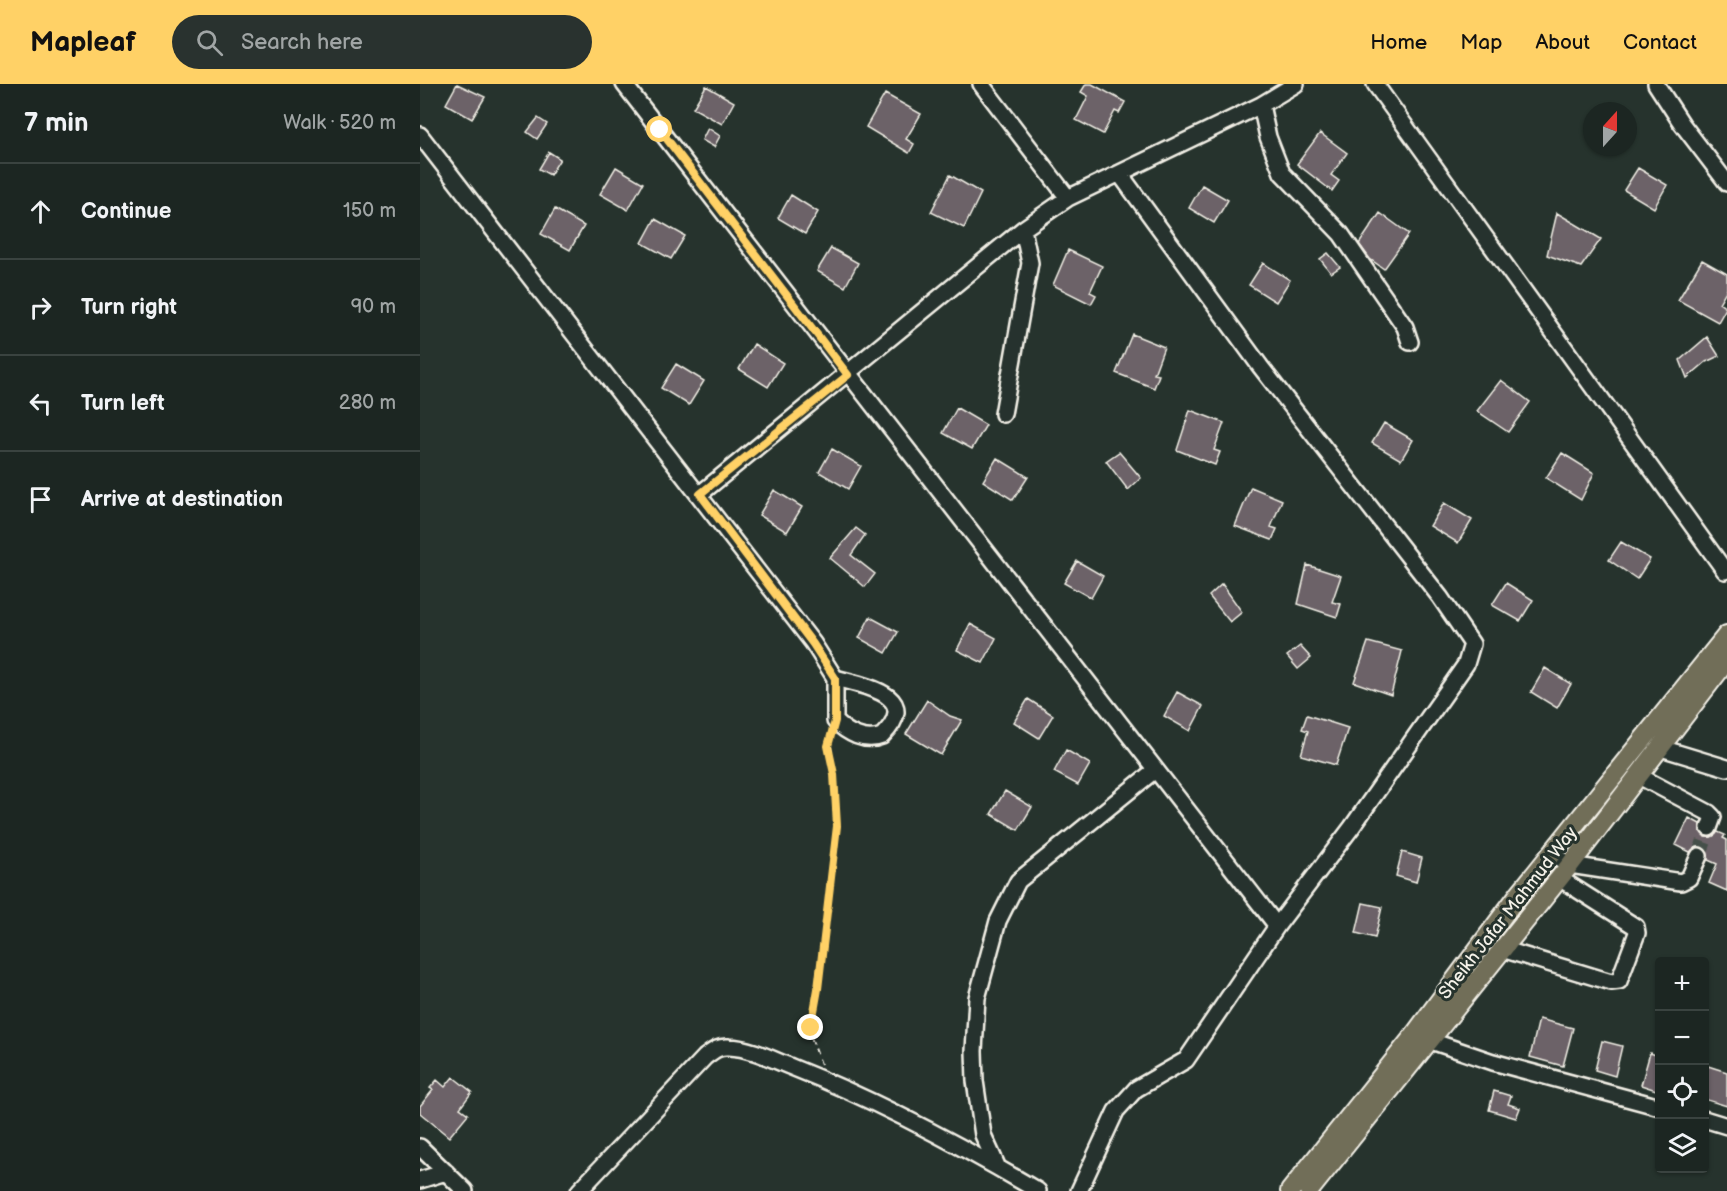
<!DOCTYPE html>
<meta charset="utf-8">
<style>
:root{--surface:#1c2622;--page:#29322f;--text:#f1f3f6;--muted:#a0a5a5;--line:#3a4340;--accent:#ffd166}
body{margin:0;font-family:"Balsamiq Sans",sans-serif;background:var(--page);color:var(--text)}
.controls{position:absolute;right:18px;bottom:18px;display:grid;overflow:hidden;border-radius:6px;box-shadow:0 2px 4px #0004}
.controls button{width:54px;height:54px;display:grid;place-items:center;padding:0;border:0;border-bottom:2px solid var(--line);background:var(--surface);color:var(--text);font:30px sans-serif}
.compass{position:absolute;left:1163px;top:18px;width:54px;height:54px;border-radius:50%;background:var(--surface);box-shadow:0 2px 4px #0004;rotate:21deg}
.stop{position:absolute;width:18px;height:18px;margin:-14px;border:4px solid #ffd166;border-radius:50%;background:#fff}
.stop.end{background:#ffd166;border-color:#fff;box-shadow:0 2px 6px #0008}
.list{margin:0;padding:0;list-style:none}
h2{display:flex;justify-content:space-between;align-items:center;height:78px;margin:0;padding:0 24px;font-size:26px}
h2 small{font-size:20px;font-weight:400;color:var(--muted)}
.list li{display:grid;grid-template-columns:39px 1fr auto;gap:18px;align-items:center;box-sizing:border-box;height:96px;padding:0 24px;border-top:2px solid var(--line)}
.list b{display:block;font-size:22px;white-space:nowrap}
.list em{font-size:20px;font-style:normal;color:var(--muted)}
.icon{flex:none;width:33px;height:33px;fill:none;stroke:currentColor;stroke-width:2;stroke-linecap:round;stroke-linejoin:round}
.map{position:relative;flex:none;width:1307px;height:1107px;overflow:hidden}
header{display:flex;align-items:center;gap:36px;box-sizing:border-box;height:84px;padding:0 30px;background:var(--accent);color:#111}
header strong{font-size:28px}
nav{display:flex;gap:33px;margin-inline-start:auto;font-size:21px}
.search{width:420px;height:54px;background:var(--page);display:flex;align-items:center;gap:15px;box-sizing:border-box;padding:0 21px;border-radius:33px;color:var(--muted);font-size:22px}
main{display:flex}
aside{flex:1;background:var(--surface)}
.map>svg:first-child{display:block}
.building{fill:#6c6267;stroke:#f4f1e8;stroke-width:1.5}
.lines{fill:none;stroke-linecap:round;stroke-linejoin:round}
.minor-tunnel{stroke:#455049;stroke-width:15;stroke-dasharray:15 8;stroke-linecap:butt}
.minor-casing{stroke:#f4f1e8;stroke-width:20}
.major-casing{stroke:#f4f1e8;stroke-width:22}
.path{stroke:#f4f1e8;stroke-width:2;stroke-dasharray:6 4.5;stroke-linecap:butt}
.minor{stroke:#26332d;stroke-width:15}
.major{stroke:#716e59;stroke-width:18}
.route{stroke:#ffd166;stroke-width:8}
.labels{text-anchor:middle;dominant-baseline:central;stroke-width:6;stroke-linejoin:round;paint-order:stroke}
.street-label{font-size:18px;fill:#f4f1e8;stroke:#26332d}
</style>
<header>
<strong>Mapleaf</strong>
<div class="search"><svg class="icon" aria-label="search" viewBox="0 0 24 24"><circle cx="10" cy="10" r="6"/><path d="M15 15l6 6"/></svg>Search here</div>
<nav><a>Home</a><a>Map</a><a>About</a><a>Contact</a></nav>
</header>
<main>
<aside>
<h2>7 min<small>Walk · 520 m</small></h2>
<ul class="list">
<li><svg class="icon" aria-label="ahead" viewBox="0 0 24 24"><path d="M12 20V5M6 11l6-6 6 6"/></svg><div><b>Continue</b></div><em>150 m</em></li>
<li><svg class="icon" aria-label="right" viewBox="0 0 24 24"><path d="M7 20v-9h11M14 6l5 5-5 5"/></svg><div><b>Turn right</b></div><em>90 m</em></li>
<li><svg class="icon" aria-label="left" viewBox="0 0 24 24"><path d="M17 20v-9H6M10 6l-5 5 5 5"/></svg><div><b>Turn left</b></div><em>280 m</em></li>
<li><svg class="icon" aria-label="arrive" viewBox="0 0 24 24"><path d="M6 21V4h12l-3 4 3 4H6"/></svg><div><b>Arrive at destination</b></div></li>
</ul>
</aside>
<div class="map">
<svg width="1307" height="1107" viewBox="0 0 1307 1107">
<rect width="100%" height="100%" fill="#26332d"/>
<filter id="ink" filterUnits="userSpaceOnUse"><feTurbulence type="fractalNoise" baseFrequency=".0167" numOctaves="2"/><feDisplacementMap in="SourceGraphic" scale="12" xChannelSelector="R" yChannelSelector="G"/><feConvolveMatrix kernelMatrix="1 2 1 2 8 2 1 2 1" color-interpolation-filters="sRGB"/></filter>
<g filter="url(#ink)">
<path class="building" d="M37,0L65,13L52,35L26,20Z
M666,0H672L705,18L699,29L695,27L683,50L656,36L668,12L661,8Z
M286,2L314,18L302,40L273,24Z
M465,10L501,30L486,55L494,60L489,69L446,43Z
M118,34L127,40L117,55L107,48Z
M288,44L300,52L294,63L282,56Z
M900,49L927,69L911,91L919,97L912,107L877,80Z
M129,68L140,75L130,91L119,85Z
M196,83L223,99L208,126L180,110Z
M1218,84L1247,101L1234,124L1204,106Z
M530,91L561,109L544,144L511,128Z
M782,101L808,116L794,139L769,124Z
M371,111L398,128L385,150L358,134Z
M135,125L164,142L150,166L121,150Z
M960,129L989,150L964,185L950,175L939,160Z
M1137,129L1181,155L1161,183L1127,171Z
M235,135L265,152L251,175L222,159Z
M411,164L438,179L425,203L397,187Z
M648,166L682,182L670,208L676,211L671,220L633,201Z
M908,169L920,183L911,189L900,175Z
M1282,176L1307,190V205L1299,219L1306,224L1298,238L1258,216Z
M843,179L870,196L856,218L829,201Z
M712,250L744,263L734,290L739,291L734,304L696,289Z
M1287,253L1299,272L1286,278L1267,294L1260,276Z
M334,260L363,279L348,303L319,285Z
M256,280L284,297L269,321L241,304Z
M1081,296L1110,318L1088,348L1057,327Z
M537,324L566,341L552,365L523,349Z
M770,326L804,339L794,366L800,368L795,381L757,366Z
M964,339L993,356L981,376L952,359Z
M412,365L441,382L428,405L399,388Z
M699,368L721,394L708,406L686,377Z
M1142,369L1174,389L1161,416L1126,394Z
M577,374L608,393L593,416L563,397Z
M831,403L862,416L851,443L857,445L852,456L815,442Z
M354,406L382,423L367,448L339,431Z
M1024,419L1052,436L1038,459L1010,442Z
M436,444L445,451L431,471L455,490L445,503L410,474Z
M1201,458L1230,475L1217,495L1189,476Z
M657,477L683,492L671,514L644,499Z
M887,481L921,492L912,518L921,520L917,533L878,520Z
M1086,499L1113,516L1100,537L1072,521Z
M802,500L822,528L810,538L789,512Z
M450,533L478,548L466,569L439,554Z
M550,540L576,554L563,579L537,566Z
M948,558L982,567L971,611L934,598Z
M880,562L891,574L878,585L867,572Z
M1125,584L1151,600L1137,624L1111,608Z
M757,608L783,622L770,647L744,632Z
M608,615L633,631L619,654L594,638Z
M507,616L530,632L542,636L521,671L486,650Z
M887,631L928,644L916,681L881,671L888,647L882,645Z
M646,666L670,680L658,701L634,688Z
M585,707L612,723L598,746L571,730Z
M1269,734L1280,740V746L1285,753H1291L1298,748L1305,751L1303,754L1307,756V807L1289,799L1297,780L1288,776L1287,766L1277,762L1270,768L1256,761Z
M982,768L1002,774L996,798L976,792Z
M943,819L962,823L955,854L936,849Z
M1119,935L1153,944L1143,982L1110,973Z
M1182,957L1202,962L1195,992L1175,986Z
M1230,969L1239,972V1007L1221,1001Z
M1288,982L1307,988V1022L1284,1015V995Z
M33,993L52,1008L40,1024L48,1030L29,1053L0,1029V1022L13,1006L10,1004L17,996L25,1003Z
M1074,1007L1091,1012L1088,1020L1100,1024L1096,1034L1069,1026Z"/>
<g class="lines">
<path class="minor-tunnel" d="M1279,772L1289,744"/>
<g class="minor-casing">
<path id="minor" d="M204,0L857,842
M561,0L648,114
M955,0L1305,487
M1236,0L1262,40L1307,99
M841,21L848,53L862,89L921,150L985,243L990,258
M0,51L393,559L415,594V637C427,649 445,659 462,652C503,611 444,602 415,594
M583,330L610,179L603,145
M280,410L603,145L648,114L841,21L876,0
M1241,664L1307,684
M1219,692L1289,729L1293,733L1289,744
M1131,769L1150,781L1261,798L1269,794L1279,772
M1082,865L1191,898L1199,897L1217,849L1216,843L1139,794
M1011,957L1073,978L1240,1023
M1284,1035L1307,1042
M0,1063L45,1107
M578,1084L563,1051L555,997L554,967L557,914L578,837L598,797L735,686
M0,1096L26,1088
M159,1107L285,973C293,967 298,962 309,963C332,964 353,976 374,984C458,1017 540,1061 618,1107
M659,1107L696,1027L716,1005L766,976L857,842L932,743L1046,580L1052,560L1020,513L840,282L700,90"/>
</g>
<g class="major-casing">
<path id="major" d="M870,1107L992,954L1099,810L1307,551
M889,1107L1150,781L1307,576"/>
</g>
<path class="path" d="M401,980L392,956L391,944L398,905L417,742L410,651"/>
<use href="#minor" class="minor"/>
<use href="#major" class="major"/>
</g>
</g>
<g class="lines" filter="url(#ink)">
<path class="route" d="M240,46L428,291L280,410L393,560L415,594V637L408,662L414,690L417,742L398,905L391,944"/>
</g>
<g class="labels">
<g class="street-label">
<text transform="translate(1088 829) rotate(-52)">Sheikh Jafar Mahmud Way</text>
</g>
</g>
</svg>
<div class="controls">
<button>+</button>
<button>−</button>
<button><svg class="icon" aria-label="locate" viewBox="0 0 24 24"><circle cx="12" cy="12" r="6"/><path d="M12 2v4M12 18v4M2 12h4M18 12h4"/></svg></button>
<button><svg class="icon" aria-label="layers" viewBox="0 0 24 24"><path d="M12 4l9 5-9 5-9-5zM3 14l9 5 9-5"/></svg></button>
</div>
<svg class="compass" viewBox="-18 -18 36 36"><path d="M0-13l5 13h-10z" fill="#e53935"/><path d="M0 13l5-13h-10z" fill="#a0a5a5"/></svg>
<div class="stop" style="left:240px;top:46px"></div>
<div class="stop end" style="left:391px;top:944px"></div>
</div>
</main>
